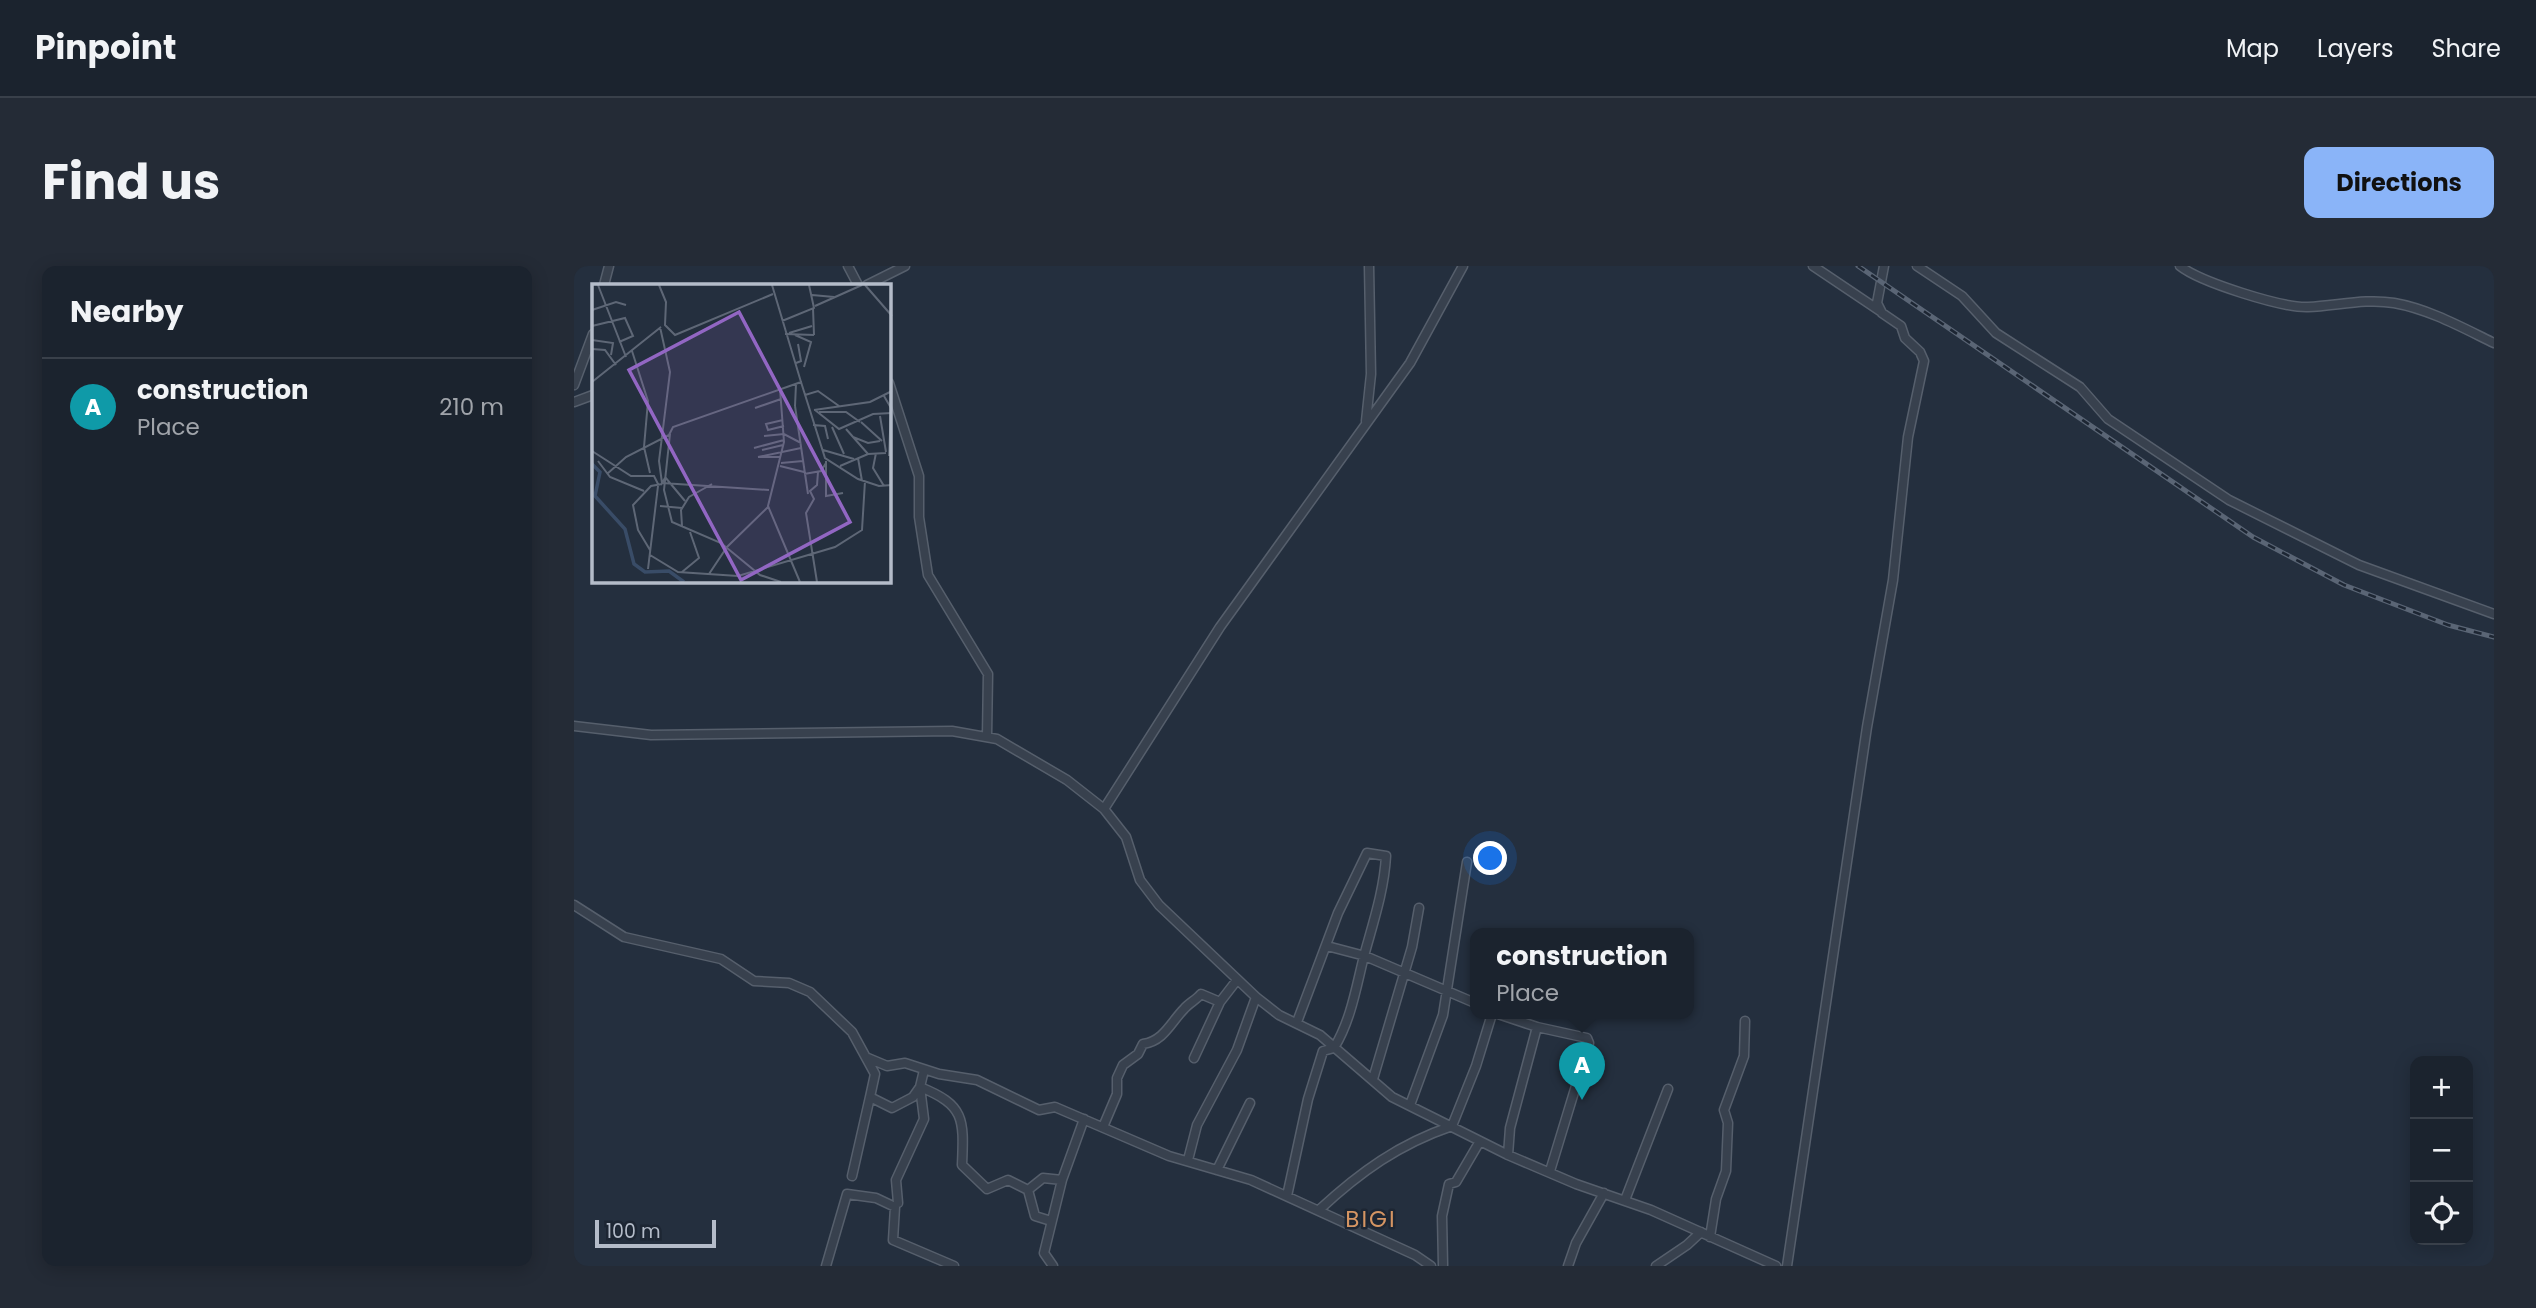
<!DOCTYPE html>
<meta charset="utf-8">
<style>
:root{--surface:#1b232e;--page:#242b36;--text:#f1f3f6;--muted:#a0a4aa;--line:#39404a;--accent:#8ab4f8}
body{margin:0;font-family:Poppins,sans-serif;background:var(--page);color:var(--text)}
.controls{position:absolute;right:21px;bottom:21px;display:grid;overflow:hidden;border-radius:14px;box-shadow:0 4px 18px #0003}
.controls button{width:63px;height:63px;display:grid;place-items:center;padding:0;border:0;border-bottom:2px solid var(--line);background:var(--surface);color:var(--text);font:35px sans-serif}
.scale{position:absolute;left:21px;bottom:18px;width:121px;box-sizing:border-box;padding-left:7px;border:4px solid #b4bcc9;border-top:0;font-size:19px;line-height:24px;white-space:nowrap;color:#b4bcc9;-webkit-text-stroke:5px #1d2633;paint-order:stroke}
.you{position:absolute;left:917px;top:593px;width:24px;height:24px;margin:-18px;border:5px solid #fff;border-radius:50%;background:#1a73e8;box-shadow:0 0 0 10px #1a73e833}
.badge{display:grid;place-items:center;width:46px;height:46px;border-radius:50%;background:var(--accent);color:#fff;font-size:23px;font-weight:700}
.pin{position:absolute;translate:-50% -58px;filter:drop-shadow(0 2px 4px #0008)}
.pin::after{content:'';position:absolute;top:37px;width:24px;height:21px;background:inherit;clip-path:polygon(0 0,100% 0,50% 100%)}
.popup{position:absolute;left:896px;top:662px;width:224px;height:91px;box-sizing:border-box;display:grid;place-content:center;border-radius:14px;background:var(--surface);filter:drop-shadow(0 2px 5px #0005);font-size:23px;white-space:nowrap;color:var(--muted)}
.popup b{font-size:26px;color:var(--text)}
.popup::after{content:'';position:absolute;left:50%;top:100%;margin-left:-14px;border:14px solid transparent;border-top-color:var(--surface)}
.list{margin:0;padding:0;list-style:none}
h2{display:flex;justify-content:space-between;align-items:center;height:91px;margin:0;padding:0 28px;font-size:30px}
h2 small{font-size:23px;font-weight:400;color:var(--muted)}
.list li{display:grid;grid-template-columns:46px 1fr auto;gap:21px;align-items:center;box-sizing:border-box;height:98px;padding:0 28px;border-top:2px solid var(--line)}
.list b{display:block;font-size:26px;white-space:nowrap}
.list p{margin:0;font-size:23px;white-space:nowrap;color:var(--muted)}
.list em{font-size:23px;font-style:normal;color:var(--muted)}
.icon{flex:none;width:38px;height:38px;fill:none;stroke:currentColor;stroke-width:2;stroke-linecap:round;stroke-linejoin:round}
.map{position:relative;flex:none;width:1920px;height:1000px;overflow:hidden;border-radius:14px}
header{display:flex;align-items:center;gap:42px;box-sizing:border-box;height:98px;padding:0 35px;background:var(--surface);border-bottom:2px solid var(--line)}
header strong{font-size:33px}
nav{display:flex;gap:38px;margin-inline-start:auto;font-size:24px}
.intro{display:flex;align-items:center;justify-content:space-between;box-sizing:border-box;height:168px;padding:0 42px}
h1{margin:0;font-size:49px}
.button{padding:18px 32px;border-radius:14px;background:var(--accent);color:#111;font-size:24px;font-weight:700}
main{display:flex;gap:42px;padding:0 42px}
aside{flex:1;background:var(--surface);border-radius:14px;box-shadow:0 4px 18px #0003}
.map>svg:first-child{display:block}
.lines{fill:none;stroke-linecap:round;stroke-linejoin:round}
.minor-casing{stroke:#565f6c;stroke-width:11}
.minor{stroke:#38414e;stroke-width:8}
.rail-casing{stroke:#5a6575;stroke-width:5}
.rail{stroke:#1d2633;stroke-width:2.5;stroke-dasharray:8;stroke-linecap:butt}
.labels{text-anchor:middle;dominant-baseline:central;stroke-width:5;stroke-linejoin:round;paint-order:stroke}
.quarter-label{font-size:23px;letter-spacing:2px;fill:#d59563;stroke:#1d2633}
.inset-river{fill:none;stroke:#394c67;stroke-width:3.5}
.inset-road{fill:none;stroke:#5e6776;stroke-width:2}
.view{fill:#9266c3;fill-opacity:0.15;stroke:#9266c3;stroke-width:3.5}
.inset-edge{fill:none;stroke:#b4bcc9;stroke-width:3.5}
</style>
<header>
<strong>Pinpoint</strong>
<nav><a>Map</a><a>Layers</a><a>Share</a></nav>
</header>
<div class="intro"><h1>Find us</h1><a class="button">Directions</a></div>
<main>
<aside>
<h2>Nearby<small></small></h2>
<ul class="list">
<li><span class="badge" style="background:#0f9aa8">A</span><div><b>construction</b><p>Place</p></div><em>210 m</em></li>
</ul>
</aside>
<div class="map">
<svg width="1920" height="1000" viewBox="0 0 1920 1000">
<rect width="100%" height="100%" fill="#242f3e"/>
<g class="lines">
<g class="minor-casing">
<path id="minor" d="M274,0L284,19
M1239,0L1306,45
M1343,0L1388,30L1422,67L1506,121L1534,153L1655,234L1785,299L1920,348
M1606,0C1626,16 1708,42 1734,41C1762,40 1792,32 1820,37C1855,43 1889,62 1920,77
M30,19L35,0
M293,19L331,0
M315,117L345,210V251L354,309L414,408L413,470
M0,119L19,68
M0,136L19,129
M792,155L797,108L795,0
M0,460L77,469L378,465L423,473L493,514L530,543L552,571L566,614L585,639L682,731L705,749L746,769L818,831L934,889L1002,918L1077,944L1202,1000
M530,543L646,361L836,97L889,0
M0,639L50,671L147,693L180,715L215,717L236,726L278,766L301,808L296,831L318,842L339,831L346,821C391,839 390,853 388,899L413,923L434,914L454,924L461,950L477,955
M753,680L791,690L901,737
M924,748L963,761
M294,792L313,800L331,797L365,808L403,814L465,844L481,841L595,890L677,914L841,989L857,1000
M620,792L646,736
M799,813L838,681L845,642
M836,839L869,749L893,596
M529,861L543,828V812L549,799L564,788L569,778C590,775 597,756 610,743C615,737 622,734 627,728L646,736L663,714
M934,889L936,862L963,761L1013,772L1015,777L976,905
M614,894L623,859L663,784L682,731
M643,904L676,837
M278,910L296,831
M454,924L469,912L488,914
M713,930L734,833L749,785L760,782C777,754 782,722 790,690C799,657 810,625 812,590L793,587L764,647L723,756
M1051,934L1094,823
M324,937L322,914L350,853L346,821L350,804
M745,944C786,906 825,878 878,860L902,800L918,748
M1136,971L1142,933L1152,905L1154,857L1150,844L1170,790L1171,755
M869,999L868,950L875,918L882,916L906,875
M252,1000L273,928L302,932L321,941L319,974L380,1000
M479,1000L470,987L488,914L510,853
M994,1000L1002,977L1030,927
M1082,1000L1113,979L1127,966
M1213,1000L1293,461L1319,314L1334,171L1350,95L1346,86L1331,72L1327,60L1308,47L1303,37L1310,0"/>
</g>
<use href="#minor" class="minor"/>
<g class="rail-casing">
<path id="rail" d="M1284,0L1679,271L1770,319L1874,359L1920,371"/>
</g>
<use href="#rail" class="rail"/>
</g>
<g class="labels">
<g class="quarter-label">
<text x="797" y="953">BIGI</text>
</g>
</g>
<g transform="translate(18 18)">
<rect width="299" height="299" fill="#242f3e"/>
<path class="inset-river" d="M0,180L8,188L3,212L33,245L42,280L53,288L77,287L92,298"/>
<path class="inset-road" d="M6,1L34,73M67,1L74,18L73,41L83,51L181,10M273,1L300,32M220,11L242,13M223,22L270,1M221,24L222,51M0,26L24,18L34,21M190,37L222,24L217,1M0,42L33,34L41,52L27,58M68,43L78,88L67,177L70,199L73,194M197,49L220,42M193,50L222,51M203,51L219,58L212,83M0,56L21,59L19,71M0,65L13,66L24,81M40,67L56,117L52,163L58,189M204,79L209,77L206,60M0,98L69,43M209,98L233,174L266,195L287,202L300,201M188,105L192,158L176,222L208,298M213,111L226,107L247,122M292,112L299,124L297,172M203,122L216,210M203,122L204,100M163,124L189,115M222,126L278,118L300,107M223,126L247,145L281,130L300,129M227,128H254L268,138M288,132L294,168M191,136L174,140L176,146L192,142M269,138L290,157M221,141L233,142L236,155M240,143L252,170M254,145L276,170M78,150L72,206L80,238L129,259L168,291L189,298M172,152L192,150L209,159M261,153L276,159L288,157M162,164L192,156M170,166L191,161M231,166L262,175M0,167L39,192H62L66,200M284,169L281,184L292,202M166,173L209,164M166,173H189M266,174L270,197M6,177L18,193L52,207M234,177V212L251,209M189,179L211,177M188,182L212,188M248,182L276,170L294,169M15,190L34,173L77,151L81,143L209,98L180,1M212,190L229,187L234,179M73,193L93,217M70,199L177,206M68,222L90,224M90,242L89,226L97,213L120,200M58,266L46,246L41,221L59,202L70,200M58,271L86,288L146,292L243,263L270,246L273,197M56,285L66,202M90,288L107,274L98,248M117,290L135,263L176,223M225,298L214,229L222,215L218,207L225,201L226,188"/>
<path class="view" d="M147,28L258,238L149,296L37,86Z"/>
<rect width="299" height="299" class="inset-edge"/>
</g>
</svg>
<div class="controls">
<button>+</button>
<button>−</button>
<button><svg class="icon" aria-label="locate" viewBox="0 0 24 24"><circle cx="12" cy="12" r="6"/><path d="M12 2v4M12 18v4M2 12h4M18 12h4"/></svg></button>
</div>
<div class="scale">100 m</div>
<div class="you"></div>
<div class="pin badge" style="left:1008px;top:834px;background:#0f9aa8">A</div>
<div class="popup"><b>construction</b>Place</div>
</div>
</main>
